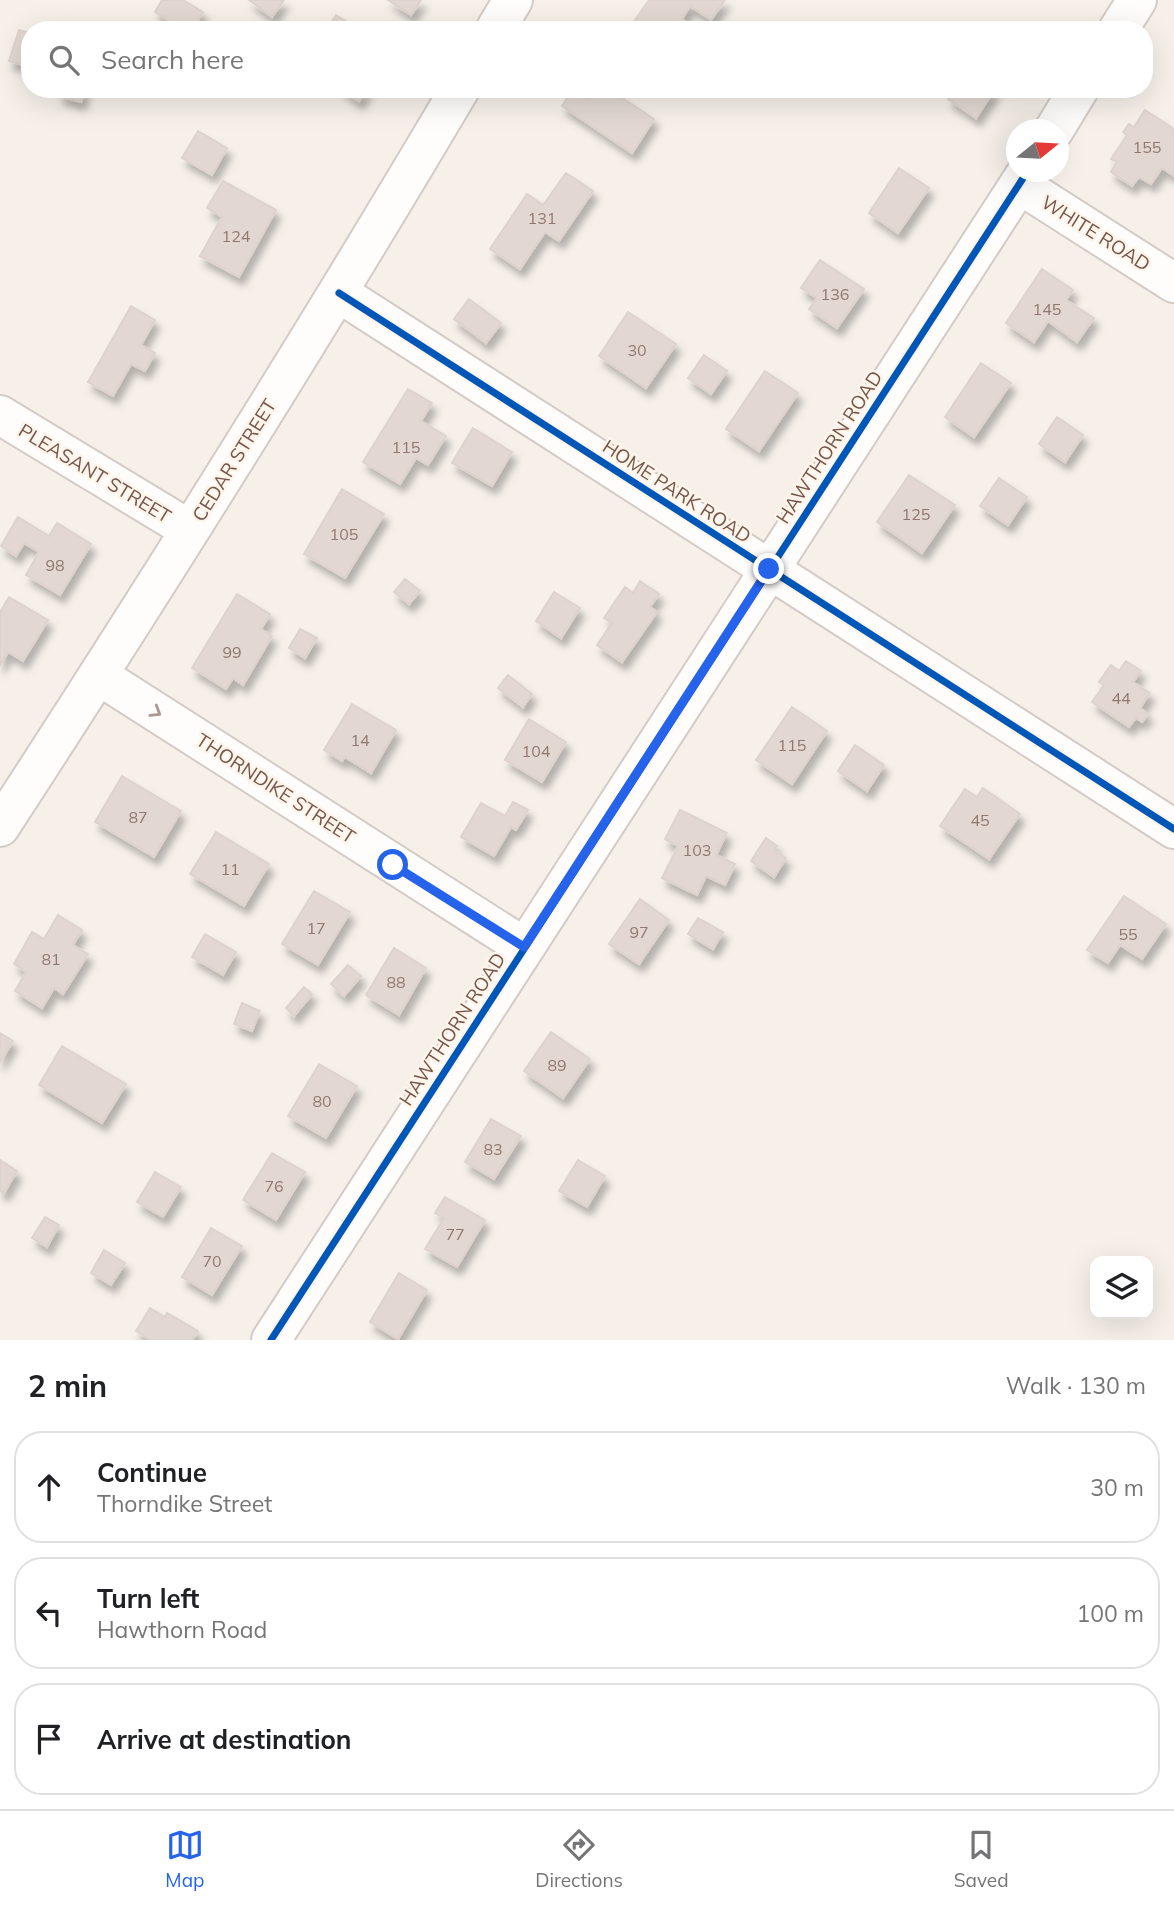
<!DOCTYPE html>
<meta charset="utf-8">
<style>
:root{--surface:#fff;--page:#f2f2f2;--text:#202124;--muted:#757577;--line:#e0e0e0;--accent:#2563eb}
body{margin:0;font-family:Mulish,sans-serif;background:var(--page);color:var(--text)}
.controls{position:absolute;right:21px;bottom:21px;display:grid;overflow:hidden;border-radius:14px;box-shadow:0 7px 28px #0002}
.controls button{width:63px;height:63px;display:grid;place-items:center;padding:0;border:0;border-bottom:2px solid var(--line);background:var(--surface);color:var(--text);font:35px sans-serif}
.compass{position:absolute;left:1006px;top:119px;width:63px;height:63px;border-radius:50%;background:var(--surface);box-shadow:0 7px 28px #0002;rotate:72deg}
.stop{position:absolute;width:21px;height:21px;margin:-16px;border:5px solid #2563eb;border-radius:50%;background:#fff}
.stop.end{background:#2563eb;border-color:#fff;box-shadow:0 2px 7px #0008}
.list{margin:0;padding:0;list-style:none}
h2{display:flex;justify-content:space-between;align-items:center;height:91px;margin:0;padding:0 28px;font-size:30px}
h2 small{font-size:23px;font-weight:400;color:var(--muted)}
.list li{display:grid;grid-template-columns:46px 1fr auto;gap:21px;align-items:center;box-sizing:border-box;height:112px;margin:0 14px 14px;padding:0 14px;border:2px solid var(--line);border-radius:28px}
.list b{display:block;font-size:26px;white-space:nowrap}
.list p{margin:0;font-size:23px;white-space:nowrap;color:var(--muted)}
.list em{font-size:23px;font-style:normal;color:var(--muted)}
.icon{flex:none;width:38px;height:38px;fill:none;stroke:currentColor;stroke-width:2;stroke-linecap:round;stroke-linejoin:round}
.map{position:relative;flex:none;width:1174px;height:1340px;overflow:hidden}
.search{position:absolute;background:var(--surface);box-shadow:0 7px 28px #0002;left:21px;right:21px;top:21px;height:77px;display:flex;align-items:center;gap:18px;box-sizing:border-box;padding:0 24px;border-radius:28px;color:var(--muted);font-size:26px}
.sheet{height:469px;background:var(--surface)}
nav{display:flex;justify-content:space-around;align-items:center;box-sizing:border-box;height:98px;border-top:2px solid var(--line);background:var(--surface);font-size:19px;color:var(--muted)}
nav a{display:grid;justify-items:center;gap:4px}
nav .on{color:var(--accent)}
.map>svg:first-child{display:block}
.building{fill:#e2d8d1;stroke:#ded3cc;stroke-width:2;filter:url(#shadow)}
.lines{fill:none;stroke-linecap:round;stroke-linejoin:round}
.minor-casing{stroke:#d4cbc6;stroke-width:42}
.minor{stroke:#fefdfc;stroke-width:38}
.cycleway-casing{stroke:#fef5ea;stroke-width:11}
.cycleway{stroke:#0057b8;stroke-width:7}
.oneway{stroke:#ab9892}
.route{stroke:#2563eb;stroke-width:9}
.labels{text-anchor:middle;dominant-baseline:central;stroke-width:5;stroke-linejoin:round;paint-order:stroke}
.number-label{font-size:16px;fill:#90786f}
.street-label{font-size:19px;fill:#73554b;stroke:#fef5ea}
</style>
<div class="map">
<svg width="1174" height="1340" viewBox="0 0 1174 1340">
<defs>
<filter id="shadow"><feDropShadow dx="4.5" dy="8" stdDeviation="3.5" flood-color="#0004"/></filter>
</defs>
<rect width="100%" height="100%" fill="#f6f0e9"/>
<path class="building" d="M162,0H183L203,12L192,30H183L155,12Z
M249,0H284L272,17Z
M388,0H421L411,15Z
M649,0H725L711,20L690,6L682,19L698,30H636L631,26Z
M336,15L360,30H326Z
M19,30L30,33V67L9,61Z
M59,89H85L81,102L59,96L61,90Z
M341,89H367L359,101Z
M573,89L588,99L595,89H609L654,119L632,153L562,106Z
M955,89H995L976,118L948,99Z
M1145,110L1174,129V176L1162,168L1151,184L1139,177L1132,186L1111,172L1117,162L1111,159L1127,135L1123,132L1129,124L1134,127Z
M198,131L227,148L212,175L182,158Z
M899,168L929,188L898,233L869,213Z
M566,173L593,191L559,241L545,232L520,269L490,249L527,194L543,205Z
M223,181L276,210L239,277L200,256L222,217L207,208Z
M820,260L864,289L837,328L809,309L817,298L801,288Z
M1042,269L1073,290L1066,300L1094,318L1077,342L1048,321L1034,342L1006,323Z
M469,299L501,323L486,343L454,319Z
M131,306L155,320L141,345L155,353L145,371L131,364L113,396L88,382Z
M628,312L676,344L646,388L599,356Z
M704,355L727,371L711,394L688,378Z
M981,363L1011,383L974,437L945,417Z
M765,371L798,393L759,451L726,429Z
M408,389L432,403L421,421L446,436L428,465L416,458L400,484L363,462Z
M1057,417L1083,435L1065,462L1039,444Z
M473,428L512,452L492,486L452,463Z
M909,475L955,505L922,553L877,522Z
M999,478L1027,497L1008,525L980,506Z
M342,489L384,514L345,578L304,554Z
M18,517L49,536L57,523L91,544L60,595L26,575L39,552L24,543L16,556L1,546Z
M405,579L420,591L409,604L394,592Z
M640,581L659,594L650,607L657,612L622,662L597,645L612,623L604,618L625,587L633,593Z
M554,592L580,608L561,638L536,621Z
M237,594L270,614L261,629L272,636L243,685L233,678L226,689L192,668Z
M9,597L48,620L23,661L8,652L0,665V612Z
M300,629L317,638L305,658L289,648Z
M1126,661L1141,671L1133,682L1150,693L1140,708L1148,714L1142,722L1136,718L1129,727L1092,702L1104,685L1099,682L1111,665L1119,671Z
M508,675L532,694L523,707L498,688Z
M352,704L396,730L371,773L345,757L342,761L324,750Z
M792,707L827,731L792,784L756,760Z
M529,719L566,742L542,782L505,760Z
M855,745L884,765L867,791L838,771Z
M122,776L181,811L154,857L95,822Z
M983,788L1020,814L989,859L940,826L965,789L977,797Z
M513,802L528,810L516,830L511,827L494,856L461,837L481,803L505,816Z
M680,810L727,833L716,855L735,864L725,885L706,876L697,895L662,878L678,846L665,839Z
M216,832L269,864L244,906L190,874Z
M766,838L777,846L774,850L786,858L774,877L751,861Z
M314,891L350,912L318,965L282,944Z
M1124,896L1166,924L1142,959L1120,945L1108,963L1087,950Z
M640,899L669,920L639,964L609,944Z
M58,915L82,930L73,945L88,954L63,994L54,988L42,1008L15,991L26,972L14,964L32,932L44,939Z
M698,918L723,932L713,949L688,934Z
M205,934L236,952L223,975L192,957Z
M394,948L426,968L399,1015L366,995Z
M348,965L361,976L344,996L331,984Z
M304,987L312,994L294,1016L286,1008Z
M242,1003L260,1011L252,1031L234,1024Z
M551,1032L590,1059L563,1098L524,1071Z
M0,1033L13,1041L0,1062Z
M62,1046L126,1084L102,1123L39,1085Z
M319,1064L357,1086L326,1138L288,1116Z
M491,1119L521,1136L494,1179L465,1162Z
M272,1153L305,1172L276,1220L243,1200Z
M0,1160L17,1171L4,1193L0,1191Z
M578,1160L605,1176L587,1207L559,1191Z
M155,1172L181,1187L163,1217L137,1202Z
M445,1197L485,1220L457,1267L425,1249L444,1218L435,1213Z
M45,1217L59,1225L47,1247L32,1238Z
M211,1228L242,1246L212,1295L182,1277Z
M104,1250L125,1263L111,1285L91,1273Z
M399,1273L427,1290L398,1339L370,1322Z
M150,1308L165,1317L167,1313L198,1331L192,1340H151L136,1331Z"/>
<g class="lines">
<g class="minor-casing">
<path id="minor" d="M495,30L513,0
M1118,30L1137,0
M1054,130L1079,89
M1019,184L1174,283
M339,293L1174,829
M0,415L190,530
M98,675L524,947
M0,827C158,584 312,339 460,89
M271,1340L1027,172"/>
</g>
<use href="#minor" class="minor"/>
<g class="cycleway-casing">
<path id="cycleway" d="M339,293L1174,829
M271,1340L1027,172"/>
</g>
<use href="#cycleway" class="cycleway"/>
</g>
<defs><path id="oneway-chevron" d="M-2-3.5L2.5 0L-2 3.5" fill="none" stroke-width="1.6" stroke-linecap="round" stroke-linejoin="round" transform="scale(1.75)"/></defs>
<use class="oneway" href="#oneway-chevron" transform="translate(156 712) rotate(32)"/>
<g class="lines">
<path class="route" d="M393,865L524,947L769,569"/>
</g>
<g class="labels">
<g class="number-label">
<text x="1147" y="147">155</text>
<text x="542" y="218">131</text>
<text x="236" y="236">124</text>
<text x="835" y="294">136</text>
<text x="1047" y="309">145</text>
<text x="637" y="350">30</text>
<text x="406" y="447">115</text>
<text x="916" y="514">125</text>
<text x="344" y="534">105</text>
<text x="55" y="565">98</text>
<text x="232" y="652">99</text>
<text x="1121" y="698">44</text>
<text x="360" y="740">14</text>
<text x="792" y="745">115</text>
<text x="536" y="751">104</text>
<text x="138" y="817">87</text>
<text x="980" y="820">45</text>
<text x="697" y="850">103</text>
<text x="230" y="869">11</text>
<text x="316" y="928">17</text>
<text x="639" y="932">97</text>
<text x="1128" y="934">55</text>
<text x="51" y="959">81</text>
<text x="396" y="982">88</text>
<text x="557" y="1065">89</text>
<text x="322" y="1101">80</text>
<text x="493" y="1149">83</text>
<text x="274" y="1186">76</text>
<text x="455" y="1234">77</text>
<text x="212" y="1261">70</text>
</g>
<g class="street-label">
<text transform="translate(1096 233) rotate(32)">WHITE ROAD</text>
<text transform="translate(829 447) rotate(-57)">HAWTHORN ROAD</text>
<text transform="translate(234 460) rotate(-58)">CEDAR STREET</text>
<text transform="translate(95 473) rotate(31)">PLEASANT STREET</text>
<text transform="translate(677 491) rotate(33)">HOME PARK ROAD</text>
<text transform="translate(276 788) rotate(33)">THORNDIKE STREET</text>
<text transform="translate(452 1029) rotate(-57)">HAWTHORN ROAD</text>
</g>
</g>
</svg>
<div class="controls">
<button><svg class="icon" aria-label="layers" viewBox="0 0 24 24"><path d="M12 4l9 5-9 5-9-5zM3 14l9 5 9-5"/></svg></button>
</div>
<svg class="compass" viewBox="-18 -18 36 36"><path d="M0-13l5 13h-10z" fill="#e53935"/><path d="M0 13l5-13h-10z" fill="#757577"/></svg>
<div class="stop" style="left:393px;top:865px"></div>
<div class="stop end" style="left:769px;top:569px"></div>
<div class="search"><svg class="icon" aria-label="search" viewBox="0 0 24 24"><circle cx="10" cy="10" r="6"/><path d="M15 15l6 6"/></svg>Search here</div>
</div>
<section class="sheet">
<h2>2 min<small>Walk · 130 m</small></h2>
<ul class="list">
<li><svg class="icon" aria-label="ahead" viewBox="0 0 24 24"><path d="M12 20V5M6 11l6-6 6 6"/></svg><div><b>Continue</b><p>Thorndike Street</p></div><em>30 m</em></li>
<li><svg class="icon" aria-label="left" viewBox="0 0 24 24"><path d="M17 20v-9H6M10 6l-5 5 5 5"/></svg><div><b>Turn left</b><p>Hawthorn Road</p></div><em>100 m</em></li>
<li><svg class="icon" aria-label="arrive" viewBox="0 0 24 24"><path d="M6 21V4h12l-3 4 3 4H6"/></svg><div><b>Arrive at destination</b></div></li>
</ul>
</section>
<nav>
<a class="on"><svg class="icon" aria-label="map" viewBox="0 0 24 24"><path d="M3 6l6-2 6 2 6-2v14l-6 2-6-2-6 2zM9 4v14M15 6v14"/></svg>Map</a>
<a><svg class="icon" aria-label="directions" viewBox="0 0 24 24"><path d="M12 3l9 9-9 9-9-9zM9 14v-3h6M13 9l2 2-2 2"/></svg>Directions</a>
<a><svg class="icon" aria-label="saved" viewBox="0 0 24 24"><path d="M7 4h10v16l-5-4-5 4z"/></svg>Saved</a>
</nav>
